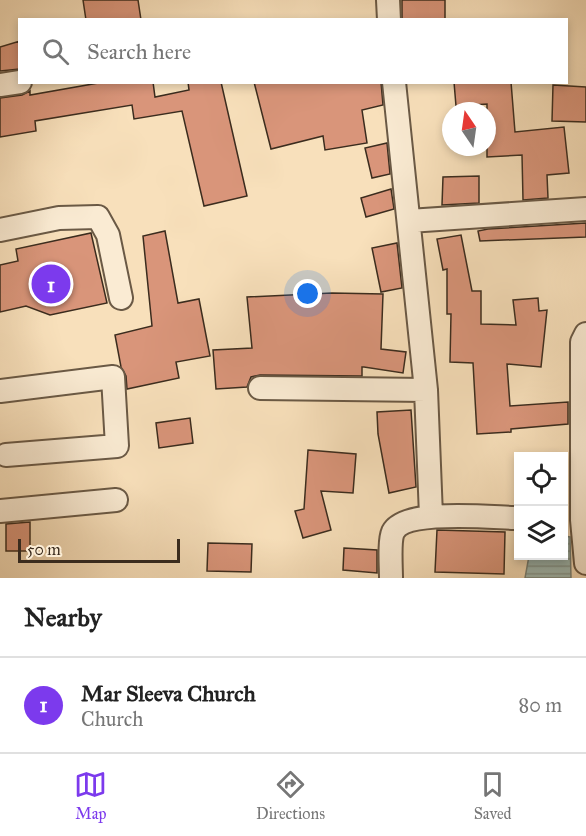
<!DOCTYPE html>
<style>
:root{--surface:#fff;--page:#f6f6f6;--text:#222;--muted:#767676;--line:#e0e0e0;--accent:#7c3aed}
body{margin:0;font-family:"IM FELL Great Primer",serif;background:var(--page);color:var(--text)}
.controls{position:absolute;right:18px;bottom:18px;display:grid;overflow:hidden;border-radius:0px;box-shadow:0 3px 9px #0003}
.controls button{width:54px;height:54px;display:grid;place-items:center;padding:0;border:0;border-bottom:2px solid var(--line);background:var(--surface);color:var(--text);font:30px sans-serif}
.compass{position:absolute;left:442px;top:102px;width:54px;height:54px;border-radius:50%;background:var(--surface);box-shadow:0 3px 9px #0003;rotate:347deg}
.scale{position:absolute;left:18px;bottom:15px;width:162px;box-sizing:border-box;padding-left:6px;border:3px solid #3b2c1e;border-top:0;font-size:16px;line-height:21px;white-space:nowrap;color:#3b2c1e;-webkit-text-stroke:4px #faebd3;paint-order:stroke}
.you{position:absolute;left:308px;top:294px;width:21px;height:21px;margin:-15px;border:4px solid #fff;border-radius:50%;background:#1a73e8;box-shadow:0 0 0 9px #1a73e833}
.badge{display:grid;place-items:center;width:39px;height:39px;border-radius:50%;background:var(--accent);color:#fff;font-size:20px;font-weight:700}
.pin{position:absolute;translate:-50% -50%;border:3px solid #fff;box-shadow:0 2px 6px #0006}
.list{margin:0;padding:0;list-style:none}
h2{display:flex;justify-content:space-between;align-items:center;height:78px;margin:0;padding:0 24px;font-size:26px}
h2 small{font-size:20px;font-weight:400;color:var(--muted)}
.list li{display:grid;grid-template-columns:39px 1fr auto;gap:18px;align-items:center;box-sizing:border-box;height:96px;padding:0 24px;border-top:2px solid var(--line)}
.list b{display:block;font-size:22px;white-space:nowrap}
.list p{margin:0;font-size:20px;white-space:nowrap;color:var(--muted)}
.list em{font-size:20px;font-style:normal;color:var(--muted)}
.icon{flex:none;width:33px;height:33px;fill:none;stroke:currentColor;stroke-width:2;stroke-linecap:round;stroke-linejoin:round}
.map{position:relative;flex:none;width:586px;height:578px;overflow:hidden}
.search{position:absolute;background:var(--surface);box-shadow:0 3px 9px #0003;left:18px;right:18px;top:18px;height:66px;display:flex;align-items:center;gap:15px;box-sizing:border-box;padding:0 21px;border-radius:0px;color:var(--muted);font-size:22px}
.sheet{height:174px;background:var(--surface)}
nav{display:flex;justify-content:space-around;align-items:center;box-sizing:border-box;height:84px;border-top:2px solid var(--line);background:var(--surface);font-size:16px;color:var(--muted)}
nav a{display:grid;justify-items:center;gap:3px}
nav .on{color:var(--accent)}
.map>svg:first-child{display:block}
.water{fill:url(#water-rules);stroke:#778279;stroke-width:1.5}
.building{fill:#d9957a;stroke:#3b2c1e;stroke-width:1.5}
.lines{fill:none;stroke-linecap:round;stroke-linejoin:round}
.minor-casing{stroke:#6a5945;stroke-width:26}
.minor{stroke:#faebd3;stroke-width:22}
</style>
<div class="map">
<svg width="586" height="578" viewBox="0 0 586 578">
<defs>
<pattern id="water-rules" width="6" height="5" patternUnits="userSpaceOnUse" patternTransform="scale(1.5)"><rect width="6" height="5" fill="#9fbcb6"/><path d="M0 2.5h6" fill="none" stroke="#839993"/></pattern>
</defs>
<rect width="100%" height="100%" fill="#f8e0bb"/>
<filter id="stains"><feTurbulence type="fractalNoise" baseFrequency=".00333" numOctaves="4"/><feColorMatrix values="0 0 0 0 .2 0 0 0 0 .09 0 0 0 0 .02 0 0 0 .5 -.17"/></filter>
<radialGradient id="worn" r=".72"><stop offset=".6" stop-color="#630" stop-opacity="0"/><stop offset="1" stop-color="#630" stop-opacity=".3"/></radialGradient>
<path class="water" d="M564,536L570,537L571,578H525L529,556H564Z"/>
<path class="building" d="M83,0H138L141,20H86Z
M402,0H445V20H402Z
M20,41V69L0,71V47Z
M104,82H153L155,97L189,90L188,82H221L247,196L204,206L182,111L134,119L132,105L35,121L36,131L0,137V98L22,95L30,91V95Z
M254,82H381L383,105L362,110L367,143L325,150L323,136L271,149Z
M454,82H511L515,132L564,127L569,173L547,175L548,198L523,200L522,155L487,157V104L456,106Z
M553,85L586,87V122L552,121Z
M387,143L390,174L372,178L365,148Z
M479,176V203L442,205L443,177Z
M391,189L394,209L366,217L361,198Z
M586,223V237L480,241L478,231L488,229Z
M165,231L178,303L199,299L210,356L176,362L179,378L127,389L126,376L121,367L115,335L152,326L143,236Z
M91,233L107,303L50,315L26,306L0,312V265L18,261L16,249Z
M461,235L472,291H481V324L516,325L513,300L538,298L539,311L547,310L541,367L507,364L510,406L568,402V424L511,429V432L477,434L473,363L450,362L451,314H447V269L443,270L437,239Z
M397,243L402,288L381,292L372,248Z
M332,293L383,294L381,349L406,352L403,373L364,367H362V376L260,375L251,377L247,387L216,389L213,350L252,348L247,297Z
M411,410L416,487L389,493L378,434L377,412Z
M190,418L193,443L159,448L156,423Z
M308,450L356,454L353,493L321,491L331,530L303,538L295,511L304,509Z
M30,522V551H6V524Z
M437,530L505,532L504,574L435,572Z
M208,543L252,544L251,572L207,571Z
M344,548L377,550V573L343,570Z"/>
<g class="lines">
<g class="minor-casing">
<path id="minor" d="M388,0L389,20
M394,82L426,390L431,516
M0,85L20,82
M409,221L586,209
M0,230L59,218L98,217L108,235L121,298
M586,334L582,342V520L586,563
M260,388L426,390
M0,391L113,377L117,446L6,455
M0,511L116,500
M391,578C391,567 389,541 393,532C405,508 495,518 518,518"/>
</g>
<use href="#minor" class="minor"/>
</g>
<rect width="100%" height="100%" filter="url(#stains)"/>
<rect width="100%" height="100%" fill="url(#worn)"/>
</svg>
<div class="controls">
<button><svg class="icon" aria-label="locate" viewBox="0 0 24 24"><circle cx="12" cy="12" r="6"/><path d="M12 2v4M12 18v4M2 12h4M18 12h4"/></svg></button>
<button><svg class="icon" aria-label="layers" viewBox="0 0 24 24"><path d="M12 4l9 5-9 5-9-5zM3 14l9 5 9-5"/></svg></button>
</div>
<svg class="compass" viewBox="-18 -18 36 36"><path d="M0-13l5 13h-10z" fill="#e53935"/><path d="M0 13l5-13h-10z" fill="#767676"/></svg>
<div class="scale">50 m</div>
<div class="you"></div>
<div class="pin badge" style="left:51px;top:284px">1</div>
<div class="search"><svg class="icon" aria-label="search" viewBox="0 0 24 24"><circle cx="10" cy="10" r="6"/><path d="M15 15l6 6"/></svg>Search here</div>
</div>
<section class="sheet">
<h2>Nearby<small></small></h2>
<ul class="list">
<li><span class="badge">1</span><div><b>Mar Sleeva Church</b><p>Church</p></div><em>80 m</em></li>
</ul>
</section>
<nav>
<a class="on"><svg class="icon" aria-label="map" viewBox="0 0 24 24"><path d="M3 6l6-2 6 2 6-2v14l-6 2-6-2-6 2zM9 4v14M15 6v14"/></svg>Map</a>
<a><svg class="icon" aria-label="directions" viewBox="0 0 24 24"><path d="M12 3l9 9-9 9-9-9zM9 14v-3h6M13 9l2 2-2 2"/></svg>Directions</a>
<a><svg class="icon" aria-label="saved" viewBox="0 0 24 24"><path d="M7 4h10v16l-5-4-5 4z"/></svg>Saved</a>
</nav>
